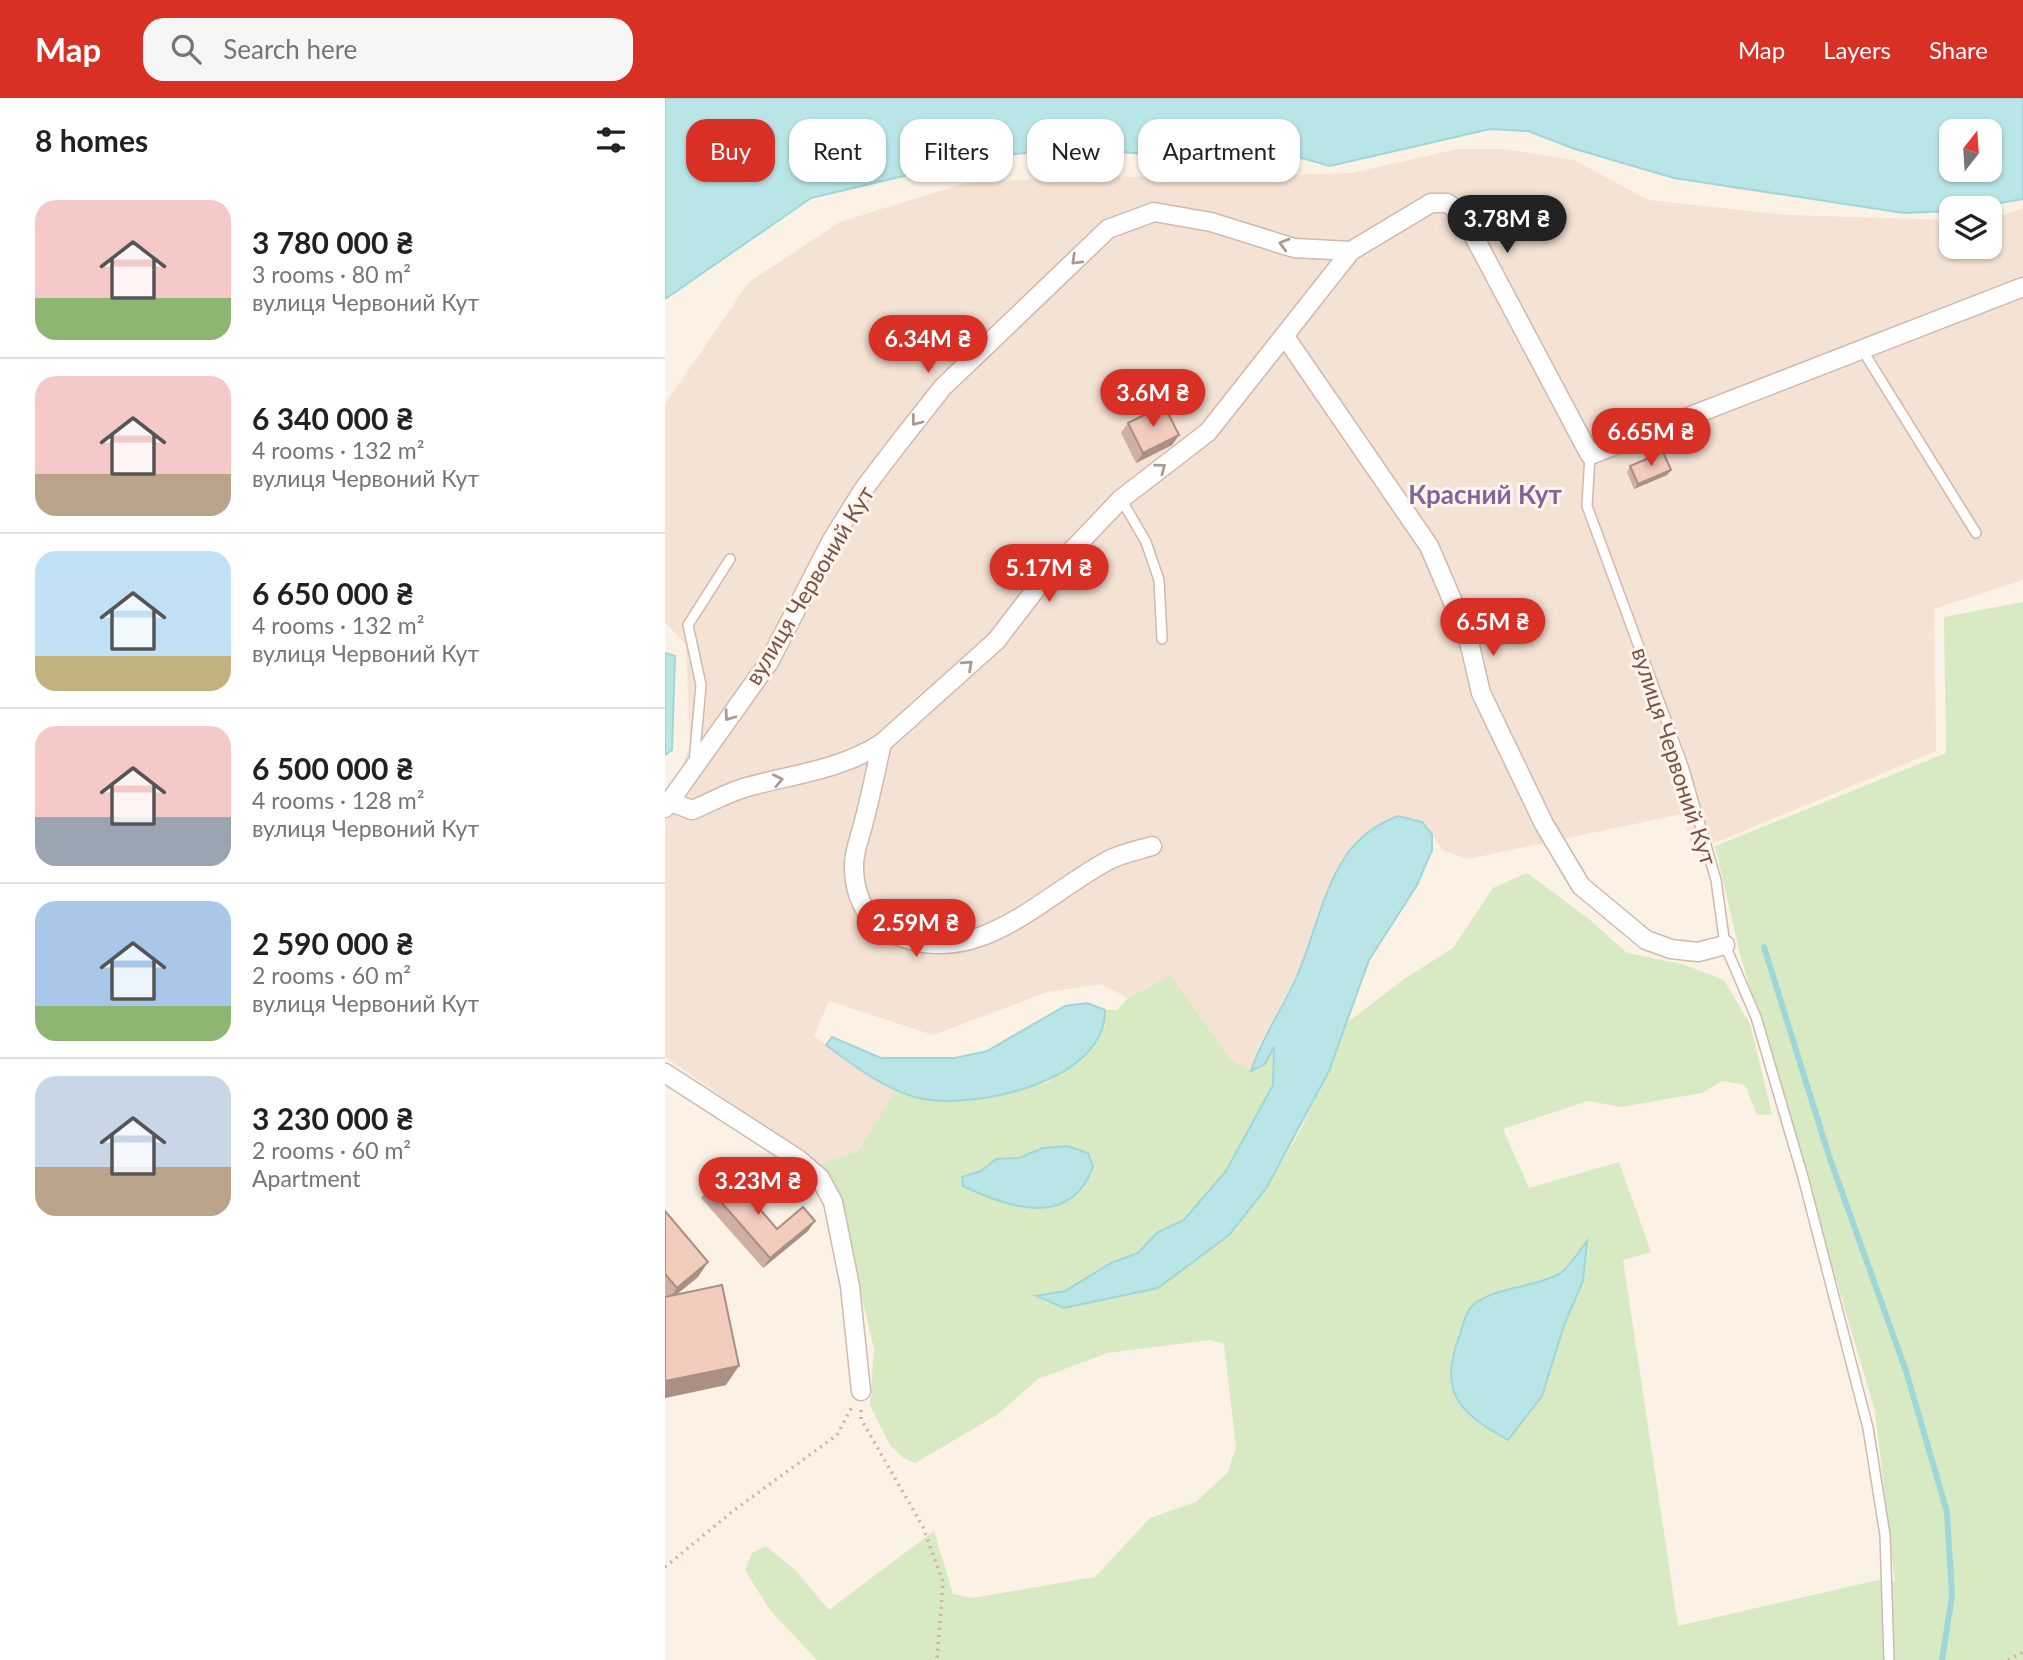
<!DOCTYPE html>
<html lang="en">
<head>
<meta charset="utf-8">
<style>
  body { margin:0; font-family:Lato,sans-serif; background:#f6f6f6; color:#202124; height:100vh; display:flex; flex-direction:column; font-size:26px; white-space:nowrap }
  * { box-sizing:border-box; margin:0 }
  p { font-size:23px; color:#757577 }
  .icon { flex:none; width:38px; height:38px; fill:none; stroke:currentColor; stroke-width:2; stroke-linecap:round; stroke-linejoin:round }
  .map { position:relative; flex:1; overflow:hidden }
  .drawer { display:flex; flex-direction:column; background:#fff; width:665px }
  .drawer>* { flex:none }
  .banner { position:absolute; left:21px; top:21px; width:665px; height:63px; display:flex; gap:14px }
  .needle { width:46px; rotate:17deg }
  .fabs { position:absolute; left:1274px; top:21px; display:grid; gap:14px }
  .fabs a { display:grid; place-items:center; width:63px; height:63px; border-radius:14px; background:#fff; box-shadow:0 2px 5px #0004; font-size:35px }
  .price { position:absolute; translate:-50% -60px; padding:0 16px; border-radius:24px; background:#d93025; color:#fff; font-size:23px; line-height:46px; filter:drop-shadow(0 2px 4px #0008) }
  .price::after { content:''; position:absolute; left:50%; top:42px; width:21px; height:16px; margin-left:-10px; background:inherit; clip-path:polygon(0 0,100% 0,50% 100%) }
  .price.current { background:#222; color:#fff }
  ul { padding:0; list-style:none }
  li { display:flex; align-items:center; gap:21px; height:175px; padding:0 35px }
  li+li { border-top:2px solid #e0e0e0 }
  li span { display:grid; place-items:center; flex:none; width:196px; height:140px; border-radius:21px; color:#555 }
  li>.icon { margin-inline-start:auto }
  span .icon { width:84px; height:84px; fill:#fffc; stroke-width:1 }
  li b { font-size:30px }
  h2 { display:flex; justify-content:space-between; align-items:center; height:84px; padding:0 35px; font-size:30px }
  .chip { padding:0 24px; border-radius:21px; background:#fff; box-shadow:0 2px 5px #0004; font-size:24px; line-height:63px }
  .chip.current { background:#d93025; color:#fff }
  header { display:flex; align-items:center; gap:42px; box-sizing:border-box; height:98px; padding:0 35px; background:#d93025; color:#fff }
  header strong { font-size:33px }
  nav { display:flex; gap:38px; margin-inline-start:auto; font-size:24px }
  .search { width:490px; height:63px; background:#f6f6f6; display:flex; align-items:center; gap:18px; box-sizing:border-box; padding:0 24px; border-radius:21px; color:#757577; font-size:26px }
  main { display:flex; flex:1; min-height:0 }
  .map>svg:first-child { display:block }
  .residential { fill:#f4e2d4 }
  .green { fill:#d8eac3; fill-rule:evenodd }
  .water { fill:#b9e5e6; stroke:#a0d6d8; stroke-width:2; fill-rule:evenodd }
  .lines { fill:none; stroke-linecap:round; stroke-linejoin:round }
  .stream { stroke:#a0d6d8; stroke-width:6 }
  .lane-casing { stroke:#d0b9ae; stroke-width:12 }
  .street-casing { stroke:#d0b9ae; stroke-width:21 }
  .path { stroke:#d7afa0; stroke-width:3.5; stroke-dasharray:2 5; stroke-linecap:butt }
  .lane { stroke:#fff; stroke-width:9 }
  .street { stroke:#fff; stroke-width:18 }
  .wall { fill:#d0afa3 }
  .shaded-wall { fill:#a98f84 }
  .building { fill:#f2ccbd; stroke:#a98f84; stroke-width:2 }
  .oneway { stroke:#ad9892 }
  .labels { text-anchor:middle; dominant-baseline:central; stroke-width:6; stroke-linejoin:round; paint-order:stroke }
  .street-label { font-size:23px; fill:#76544a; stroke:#fff5ec }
  .quarter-label { font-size:26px; font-weight:bold; fill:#826599; stroke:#fff5ec }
</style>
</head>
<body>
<header>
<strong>Map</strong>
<div class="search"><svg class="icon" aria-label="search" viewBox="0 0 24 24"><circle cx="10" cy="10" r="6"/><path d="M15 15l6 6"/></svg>Search here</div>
<nav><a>Map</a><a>Layers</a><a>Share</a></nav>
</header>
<main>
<section class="drawer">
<h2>8 homes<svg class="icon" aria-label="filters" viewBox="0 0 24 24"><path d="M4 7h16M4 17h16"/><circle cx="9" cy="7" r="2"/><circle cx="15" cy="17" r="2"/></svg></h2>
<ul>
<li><span style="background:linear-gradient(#f6c9c9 70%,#8fb573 0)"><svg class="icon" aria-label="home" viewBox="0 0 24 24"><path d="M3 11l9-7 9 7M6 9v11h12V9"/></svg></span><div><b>3 780 000 ₴</b><p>3 rooms · 80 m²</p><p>вулиця Червоний Кут</p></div></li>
<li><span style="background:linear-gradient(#f6c9c9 70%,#b9a48a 0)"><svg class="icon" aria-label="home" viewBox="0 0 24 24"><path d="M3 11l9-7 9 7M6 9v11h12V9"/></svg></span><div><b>6 340 000 ₴</b><p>4 rooms · 132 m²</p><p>вулиця Червоний Кут</p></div></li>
<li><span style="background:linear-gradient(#bfe0f5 75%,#c2b280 0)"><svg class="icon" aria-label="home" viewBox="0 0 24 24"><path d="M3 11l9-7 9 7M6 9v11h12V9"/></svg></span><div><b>6 650 000 ₴</b><p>4 rooms · 132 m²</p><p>вулиця Червоний Кут</p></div></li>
<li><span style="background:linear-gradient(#f6c9c9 65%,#9aa5b1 0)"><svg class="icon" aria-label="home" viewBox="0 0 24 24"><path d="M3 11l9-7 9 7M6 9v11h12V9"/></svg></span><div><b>6 500 000 ₴</b><p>4 rooms · 128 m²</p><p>вулиця Червоний Кут</p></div></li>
<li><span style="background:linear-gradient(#a9c7e8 75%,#8fb573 0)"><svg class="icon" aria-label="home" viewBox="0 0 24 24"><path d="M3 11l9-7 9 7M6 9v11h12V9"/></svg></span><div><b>2 590 000 ₴</b><p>2 rooms · 60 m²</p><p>вулиця Червоний Кут</p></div></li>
<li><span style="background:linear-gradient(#c9d6e8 65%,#b9a48a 0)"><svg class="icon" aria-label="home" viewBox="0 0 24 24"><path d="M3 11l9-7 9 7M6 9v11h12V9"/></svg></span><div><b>3 230 000 ₴</b><p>2 rooms · 60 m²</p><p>Apartment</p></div></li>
</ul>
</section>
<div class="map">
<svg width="1358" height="1562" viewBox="0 0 1358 1562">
  <rect width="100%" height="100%" fill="#fcf1e5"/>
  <!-- residential -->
  <path class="residential" d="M 792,51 L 838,51 L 909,62 L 983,102 L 1122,117 L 1286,122 L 1286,149 L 1325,149 L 1325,122 L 1358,110 L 1358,482 L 1269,511 L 1271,653 L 1028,754 L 1017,716 L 803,761 L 779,753 L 757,724 L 634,873 L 593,950 L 586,973 L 565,961 L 506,877 L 463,900 L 436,886 L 382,894 L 268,937 L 164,903 L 149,938 L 188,968 L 232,991 L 193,1053 L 155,1066 L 0,959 L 0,721 L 25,647 L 21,547 L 0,524 L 0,306 L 84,184 L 175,124 L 300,85 L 429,78 L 539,80 L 687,75 Z"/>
  <!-- green -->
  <path class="green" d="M 1358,504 L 1358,1562 L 152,1562 L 104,1511 L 80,1472 L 87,1455 L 101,1448 L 130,1472 L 164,1512 L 269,1433 L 288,1496 L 307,1500 L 430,1479 L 485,1420 L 531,1404 L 562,1375 L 571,1350 L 559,1246 L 545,1242 L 442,1255 L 373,1281 L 332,1317 L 250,1365 L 237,1359 L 225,1347 L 205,1307 L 209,1251 L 172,1091 L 155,1066 L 193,1053 L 231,992 L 219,975 L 258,962 L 290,960 L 322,953 L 337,997 L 383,984 L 424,953 L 440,928 L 440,912 L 452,912 L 463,900 L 506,877 L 565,961 L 587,973 L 609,947 L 608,987 L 561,1073 L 538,1103 L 519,1122 L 493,1134 L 473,1155 L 446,1165 L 400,1193 L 371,1198 L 383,1205 L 564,1137 L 602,1089 L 635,1033 L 664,973 L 683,924 L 739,881 L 788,850 L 828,790 L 862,775 L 925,822 L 962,855 L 1017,866 L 1059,882 L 1085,926 L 1107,1016 L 1092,1017 L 1080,987 L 1057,983 L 1037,995 L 956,1009 L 923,1003 L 838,1031 L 864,1090 L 954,1064 L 986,1154 L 958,1162 L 1013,1528 L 1213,1482 L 1230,1484 L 1210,1313 L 1075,856 L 1050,748 L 1281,655 L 1279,519 ZM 378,1050 L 298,1088 L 297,1079 L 316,1073 L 331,1061 L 354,1060 ZM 921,1145 L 918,1183 L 899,1227 L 877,1298 L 843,1342 L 835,1192 L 866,1186 L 896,1175 Z"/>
  <!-- water -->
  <g class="water">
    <path d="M 0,0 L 1358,0 L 1358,101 L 1306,110 L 1286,110 L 1286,113 L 1239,115 L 1009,80 L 910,51 L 863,33 L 825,31 L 665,68 L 612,53 L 520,59 L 406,50 L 315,60 L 146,100 L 0,201 ZM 1325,33 L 1325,72 L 1286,72 L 1286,33 Z"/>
    <path d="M 0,555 L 10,558 L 7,652 L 0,657 Z"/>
    <path d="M 733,718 L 757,724 L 767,736 L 767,752 L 752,787 L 704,862 L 664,973 L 602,1089 L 564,1137 L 493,1190 L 399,1210 L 371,1198 L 400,1193 L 446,1165 L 473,1155 L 493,1134 L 519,1122 L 561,1073 L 608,987 L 609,949 L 600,966 L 586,973 C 598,936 621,906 635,871 C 650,834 659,789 682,756 C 696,737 712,726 733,718 Z"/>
    <path d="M 422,905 L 440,912 C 441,983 313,1011 258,1001 C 223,994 189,968 161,947 L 167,939 L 216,960 L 290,960 L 322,953 L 400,908 Z"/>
    <path d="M 403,1048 L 423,1055 L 428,1069 C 405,1131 344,1110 298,1088 L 297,1079 L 316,1073 L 331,1061 L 354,1060 L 378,1050 Z"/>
    <path d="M 922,1143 L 918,1183 L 899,1227 L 877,1298 L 843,1342 C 793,1314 773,1295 795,1236 C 798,1228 801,1212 808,1207 C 834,1187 866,1191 894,1176 C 904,1170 914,1153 922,1143 Z"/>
  </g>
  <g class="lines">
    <!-- stream -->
    <path class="stream" d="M 1099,849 L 1164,1058 L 1241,1273 L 1282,1414 L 1287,1498 L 1277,1562"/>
    <defs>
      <g id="lane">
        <path d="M 1198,253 L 1311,435"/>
        <path d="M 925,357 L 922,408 L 1018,668 L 1051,782 L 1060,847 L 1091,919 L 1138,1079 L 1203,1330 L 1220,1437 L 1224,1562"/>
        <path d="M 456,401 L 481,444 L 494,482 L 497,541"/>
        <path d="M 29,665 L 36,587 L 23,527 L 65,461"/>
      </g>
      <g id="street">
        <path d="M 621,240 L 764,448 L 803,539 L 816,595 L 879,726 L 916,788 L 981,842 L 1006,851 L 1033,854 L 1060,847"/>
        <path d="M 217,645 C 211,671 206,697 199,723 C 196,737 188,755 189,769 C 189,794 199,820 221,832 C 309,879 376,797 446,761 C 459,755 474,752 487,748"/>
        <path d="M 3,703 L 27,712 C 45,705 63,694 82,689 C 129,676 175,672 217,645 L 331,543 L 374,487 L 456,401 L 543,334 L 686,153 L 766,105 L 782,105 L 796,114 L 925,357 L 1358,189"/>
        <path d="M 0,710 L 104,564 L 167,442 L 198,392 L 233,346 L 278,289 L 443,131 L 489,114 L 546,124 L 629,150 L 686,153"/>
        <path d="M 0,975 L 133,1061 L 155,1080 L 168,1104 L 185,1188 L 196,1293"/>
      </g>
    </defs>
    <!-- lane casing -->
    <use href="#lane" class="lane-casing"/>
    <!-- street casing -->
    <use href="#street" class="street-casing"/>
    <!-- path -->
    <g class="path">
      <path d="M 196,1312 L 196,1321 L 258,1429 L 278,1484 L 272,1562"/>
      <path d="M 0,1469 L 68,1413 L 172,1337 L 188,1307"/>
      <path d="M 1343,1562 L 1358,1554"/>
    </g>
    <!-- lane -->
    <use href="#lane" class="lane"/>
    <!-- street -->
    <use href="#street" class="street"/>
  </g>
  <!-- wall -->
  <g class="wall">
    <path d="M 463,325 L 514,337 L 507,347 L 471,365 L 456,335 Z"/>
    <path d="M 965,368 L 1006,372 L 1002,377 L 969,391 L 962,374 Z"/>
    <path d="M 43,1089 L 112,1131 L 150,1123 L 143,1133 L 98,1170 L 36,1100 Z"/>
    <path d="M 0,1113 L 33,1179 L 12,1196 L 61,1287 L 0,1300 Z"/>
  </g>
  <!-- shaded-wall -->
  <g class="shaded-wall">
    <path d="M 514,337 L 507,347 L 471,365 L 478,355 Z"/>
    <path d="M 1006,372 L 1002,377 L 969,391 L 973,386 Z"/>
    <path d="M 150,1123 L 143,1133 L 98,1170 L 105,1160 Z"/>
    <path d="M 43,1164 L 33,1179 L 1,1205 L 12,1190 Z"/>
    <path d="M 74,1268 L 61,1287 L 0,1300 L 0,1283 Z"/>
  </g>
  <!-- building -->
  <g class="building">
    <path d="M 499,307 L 514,337 L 478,355 L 463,325 Z"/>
    <path d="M 998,354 L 1006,372 L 973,386 L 965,368 Z"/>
    <path d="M 62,1073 L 112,1131 L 138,1109 L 150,1123 L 105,1160 L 43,1089 Z"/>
    <path d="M 0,1113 L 43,1164 L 12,1190 L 0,1176 Z"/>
    <path d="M 57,1187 L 74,1268 L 0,1283 L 0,1199 Z"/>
  </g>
  <!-- one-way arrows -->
  <defs><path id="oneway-chevron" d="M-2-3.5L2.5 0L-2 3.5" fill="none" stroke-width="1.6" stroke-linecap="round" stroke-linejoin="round" transform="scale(1.75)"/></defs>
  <g class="oneway">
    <use href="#oneway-chevron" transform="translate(619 146) rotate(-164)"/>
    <use href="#oneway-chevron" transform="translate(411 162) rotate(136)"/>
    <use href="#oneway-chevron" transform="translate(251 323) rotate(128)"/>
    <use href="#oneway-chevron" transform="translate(496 370) rotate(-37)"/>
    <use href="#oneway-chevron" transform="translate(303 567) rotate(-42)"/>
    <use href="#oneway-chevron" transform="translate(64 618) rotate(126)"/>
    <use href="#oneway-chevron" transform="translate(113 682) rotate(-12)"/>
  </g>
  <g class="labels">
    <!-- street labels -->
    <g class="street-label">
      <text transform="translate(144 487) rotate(-59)">вулиця Червоний Кут</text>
      <text transform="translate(1010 658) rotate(72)">вулиця Червоний Кут</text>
    </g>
    <!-- quarter labels -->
    <g class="quarter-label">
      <text x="820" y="396">Красний Кут</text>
    </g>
  </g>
</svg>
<div class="fabs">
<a><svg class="needle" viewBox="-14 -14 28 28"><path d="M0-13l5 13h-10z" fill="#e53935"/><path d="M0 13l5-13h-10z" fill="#757577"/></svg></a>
<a><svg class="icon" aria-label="layers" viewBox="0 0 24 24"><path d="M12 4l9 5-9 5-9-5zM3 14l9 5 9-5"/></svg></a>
</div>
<b class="price current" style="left:842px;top:157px">3.78M ₴</b>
<b class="price" style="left:263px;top:277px">6.34M ₴</b>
<b class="price" style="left:488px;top:331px">3.6M ₴</b>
<b class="price" style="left:986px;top:370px">6.65M ₴</b>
<b class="price" style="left:384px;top:506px">5.17M ₴</b>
<b class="price" style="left:828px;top:560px">6.5M ₴</b>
<b class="price" style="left:251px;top:861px">2.59M ₴</b>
<b class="price" style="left:93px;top:1119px">3.23M ₴</b>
<div class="banner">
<a class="chip current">Buy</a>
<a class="chip">Rent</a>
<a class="chip">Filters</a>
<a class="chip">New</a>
<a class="chip">Apartment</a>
</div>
</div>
</main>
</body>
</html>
